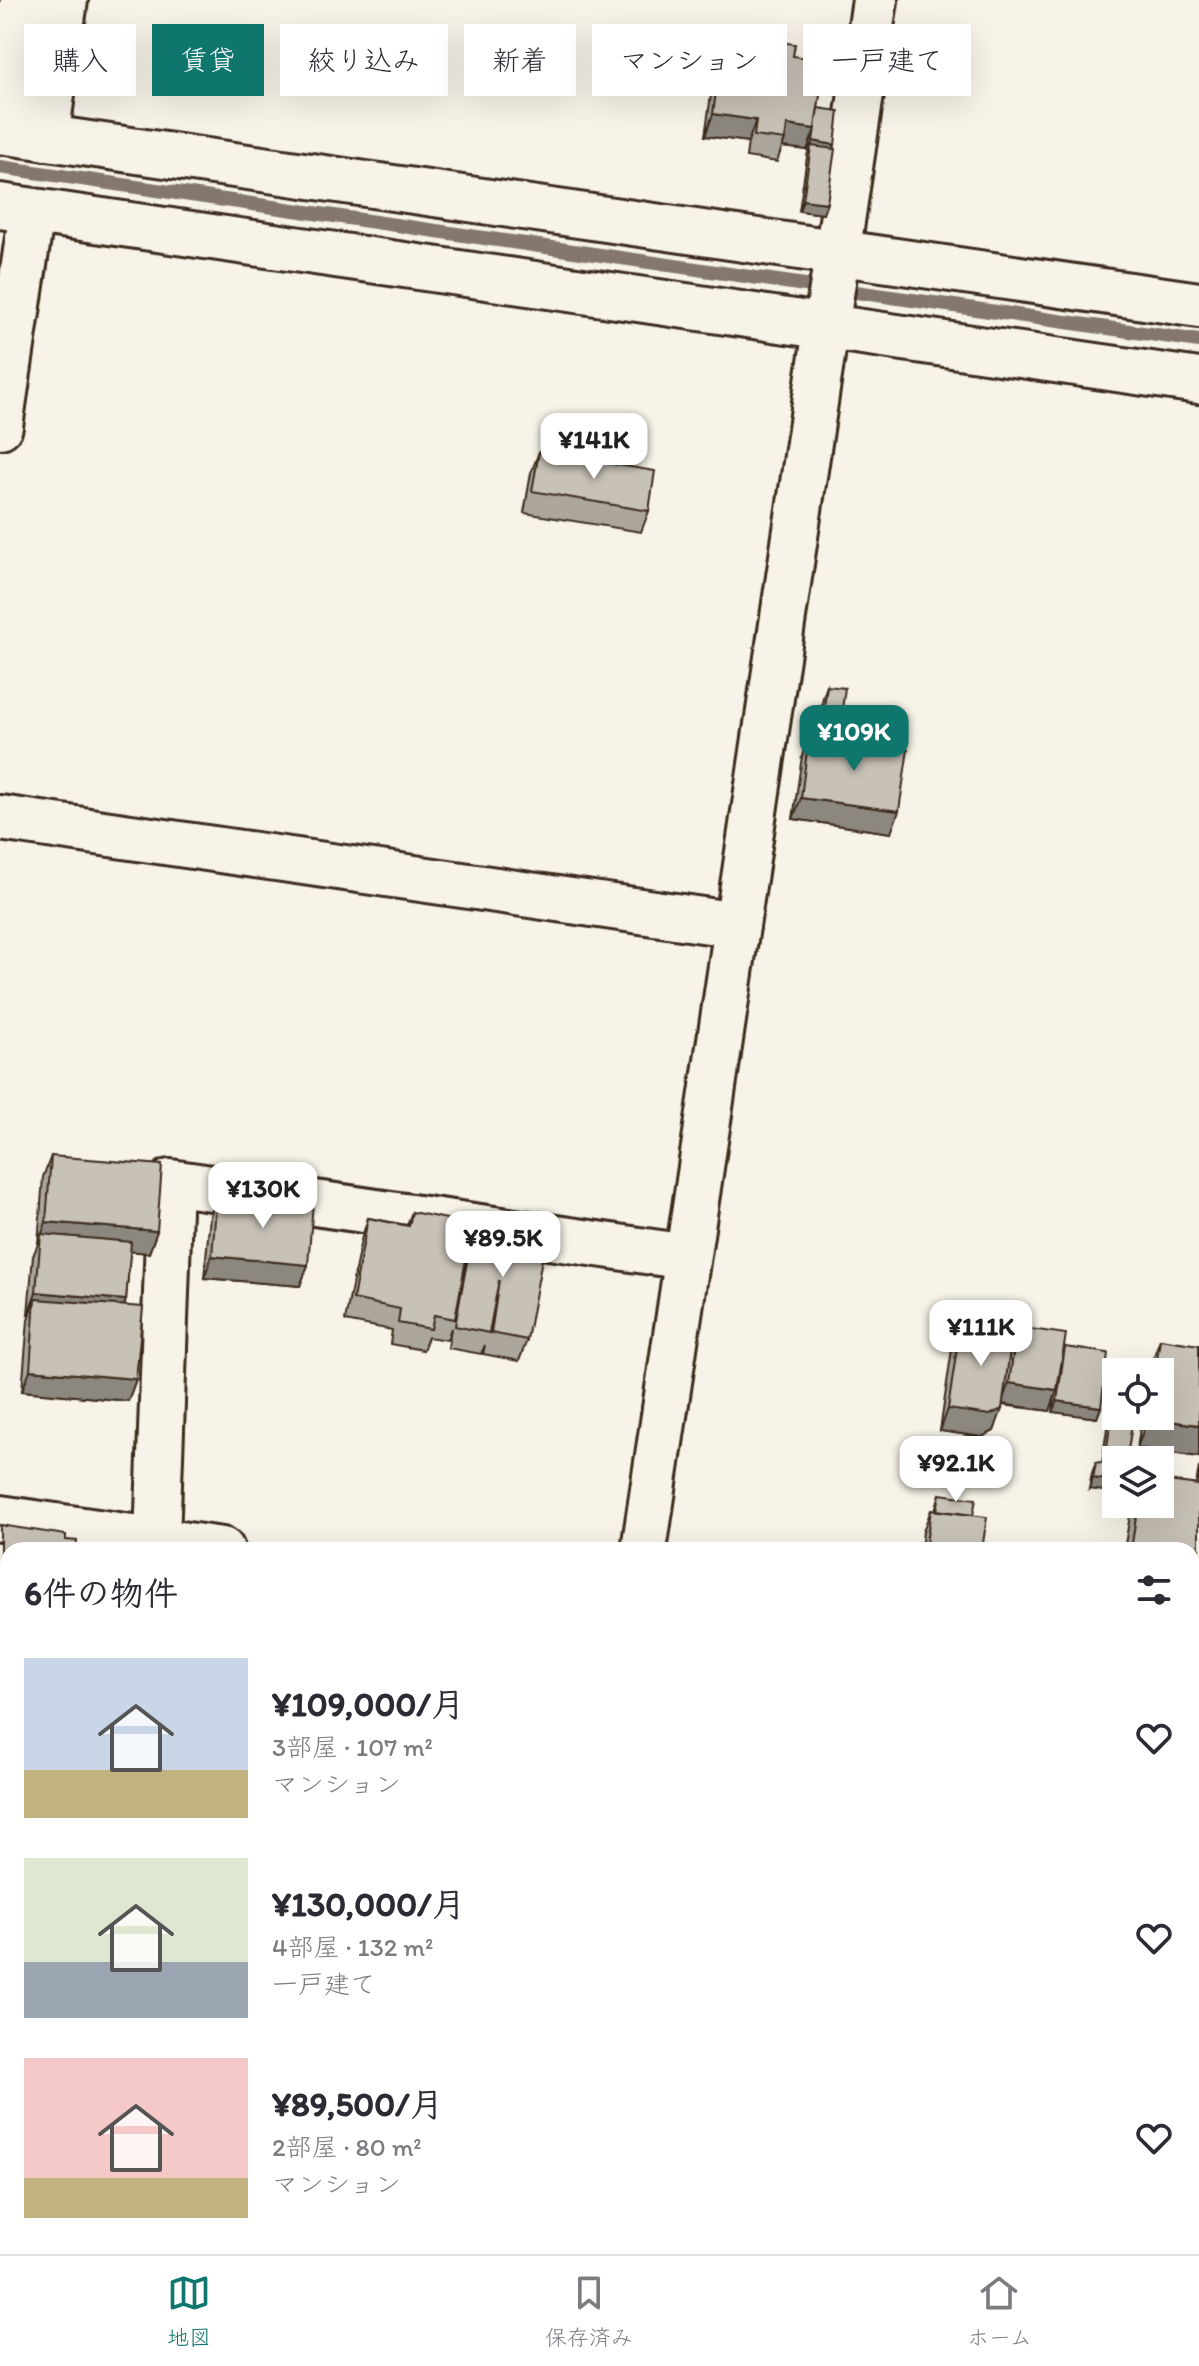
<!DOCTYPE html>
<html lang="ja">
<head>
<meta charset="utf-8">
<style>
  body { margin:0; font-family:Itim,"Klee One",sans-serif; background:#f7f7f7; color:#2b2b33; height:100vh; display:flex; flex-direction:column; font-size:30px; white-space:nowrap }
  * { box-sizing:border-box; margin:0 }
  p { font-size:26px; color:#7c7c81 }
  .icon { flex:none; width:44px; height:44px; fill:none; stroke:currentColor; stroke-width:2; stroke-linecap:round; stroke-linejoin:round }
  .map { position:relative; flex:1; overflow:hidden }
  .side { position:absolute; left:0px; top:1542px; width:1200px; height:712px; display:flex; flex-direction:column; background:#fff; border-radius:24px 24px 0 0; box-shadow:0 8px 32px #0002 }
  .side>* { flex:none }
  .guide { position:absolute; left:24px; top:24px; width:1152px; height:72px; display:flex; gap:16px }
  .buttons { position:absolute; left:1102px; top:1358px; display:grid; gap:16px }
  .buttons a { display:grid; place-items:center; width:72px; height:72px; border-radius:0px; background:#fff; box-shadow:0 8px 32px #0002; font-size:40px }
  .price { position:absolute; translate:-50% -68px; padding:0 18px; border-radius:16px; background:#fff; color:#222; font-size:26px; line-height:52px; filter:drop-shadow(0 2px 4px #0008) }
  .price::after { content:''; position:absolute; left:50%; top:48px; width:24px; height:18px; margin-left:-12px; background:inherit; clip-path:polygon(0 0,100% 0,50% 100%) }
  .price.current { background:#0f766e; color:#fff }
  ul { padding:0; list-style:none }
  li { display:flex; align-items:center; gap:24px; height:200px; padding:0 24px }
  li span { display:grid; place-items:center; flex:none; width:224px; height:160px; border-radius:0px; color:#555 }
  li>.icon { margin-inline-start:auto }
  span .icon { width:96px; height:96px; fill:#fffc; stroke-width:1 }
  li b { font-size:34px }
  h2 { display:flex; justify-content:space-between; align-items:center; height:96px; padding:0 24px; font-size:34px }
  .pill { padding:0 28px; border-radius:0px; background:#fff; box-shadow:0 8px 32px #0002; font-size:28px; line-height:72px }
  .pill.current { background:#0f766e; color:#fff }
  .tab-bar { display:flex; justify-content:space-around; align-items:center; height:112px; border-top:2px solid #e1e1e2; background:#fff; font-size:22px; color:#7c7c81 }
  .tab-bar a { display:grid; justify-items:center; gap:4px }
  .tab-bar .current { color:#0f766e }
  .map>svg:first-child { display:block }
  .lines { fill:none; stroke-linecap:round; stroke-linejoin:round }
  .stream { stroke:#84786c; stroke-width:14 }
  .minor-casing { stroke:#3b2a1e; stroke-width:50 }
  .minor { stroke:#f7f3e8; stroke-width:44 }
  .wall { fill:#aca69d; stroke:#3b2a1e; stroke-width:2 }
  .shaded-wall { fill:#8c877f; stroke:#3b2a1e; stroke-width:2 }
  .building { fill:#c8c1b6; stroke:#3b2a1e; stroke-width:2 }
</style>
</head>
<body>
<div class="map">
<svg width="1199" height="2254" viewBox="0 0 1199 2254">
  <rect width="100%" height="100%" fill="#f7f3e8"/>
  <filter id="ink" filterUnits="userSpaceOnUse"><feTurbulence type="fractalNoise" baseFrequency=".0125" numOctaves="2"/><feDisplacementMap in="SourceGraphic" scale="16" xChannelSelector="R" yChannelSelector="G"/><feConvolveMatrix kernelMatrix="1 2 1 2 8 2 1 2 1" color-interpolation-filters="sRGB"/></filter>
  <g filter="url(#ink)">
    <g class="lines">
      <!-- stream -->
      <g class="stream">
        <path d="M 0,167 L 812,286"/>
        <path d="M 856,292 L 1199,341"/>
        <path d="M 1192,1719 L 1199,1720"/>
      </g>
      <defs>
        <g id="minor">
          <path d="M 0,131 L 1199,305"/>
          <path d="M 3,132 L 23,0"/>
          <path d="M 46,138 L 65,0"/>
          <path d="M 0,206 L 1199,381"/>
          <path d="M 0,426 L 32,211"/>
          <path d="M 0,818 L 737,925"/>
          <path d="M 0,1518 L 222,1550"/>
          <path d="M 157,1540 L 170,1182 L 687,1257"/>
          <path d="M 644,1550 L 875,0"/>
          <path d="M 1192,1683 L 1199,1684"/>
          <path d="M 1155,2246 L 1156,2254"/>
          <path d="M 375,2254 L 376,2246"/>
        </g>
      </defs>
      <!-- minor casing -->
      <use href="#minor" class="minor-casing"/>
      <!-- minor -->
      <use href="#minor" class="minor"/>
    </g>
    <!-- wall -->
    <g class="wall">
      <path d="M 750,38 L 793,56 L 835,145 L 823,214 L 799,211 L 807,157 L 810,143 L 807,150 L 782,147 L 777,162 L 746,157 L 748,142 L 705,136 L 715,68 L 722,46 L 746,49 Z"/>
      <path d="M 539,452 L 649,511 L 641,532 L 524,513 L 531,473 Z"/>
      <path d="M 827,686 L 836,739 L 864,743 L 868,728 L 891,833 L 793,819 L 802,756 L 809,735 L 817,736 L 823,697 Z"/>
      <path d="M 51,1156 L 157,1231 L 149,1253 L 130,1251 L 126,1300 L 124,1306 L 136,1379 L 128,1401 L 22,1391 L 28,1320 L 30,1314 L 28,1314 L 33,1256 L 38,1244 L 43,1177 Z"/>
      <path d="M 217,1195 L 308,1265 L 300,1286 L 204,1278 L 210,1216 Z"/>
      <path d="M 412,1212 L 449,1234 L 467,1253 L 471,1241 L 482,1243 L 491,1217 L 527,1340 L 519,1361 L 483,1354 L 485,1345 L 481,1354 L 448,1348 L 451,1328 L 447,1340 L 428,1337 L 423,1350 L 390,1344 L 392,1330 L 345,1321 L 361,1240 L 368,1218 L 407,1225 Z"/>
      <path d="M 961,1320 L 1011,1344 L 1017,1327 L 1063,1353 L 1065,1347 L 1101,1407 L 1097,1418 L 1053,1412 L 1055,1396 L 1050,1411 L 1002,1405 L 994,1431 L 982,1437 L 940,1431 L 953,1342 Z"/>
      <path d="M 1160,1339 L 1199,1345 L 1199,1457 L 1137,1448 L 1142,1416 L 1160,1416 L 1160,1372 L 1148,1372 Z"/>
      <path d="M 1112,1410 L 1116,1460 L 1089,1489 L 1092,1473 L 1096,1462 L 1102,1463 L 1108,1421 Z"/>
      <path d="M 1199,1467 L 1199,1594 L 1192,1550 L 1124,1550 L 1132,1504 L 1160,1504 L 1196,1485 Z"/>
      <path d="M 940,1494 L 973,1515 L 982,1550 L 921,1550 L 923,1531 L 931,1510 L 935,1510 Z"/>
      <path d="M 0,1525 L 66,1540 L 8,1550 L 8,1609 L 0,1608 Z"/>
      <path d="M 0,1660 L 8,1661 L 8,1735 L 0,1734 Z"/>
      <path d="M 0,2048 L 8,2049 L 8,2181 L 0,2180 Z"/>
      <path d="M 1199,2115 L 1199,2148 L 1195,2147 Z"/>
      <path d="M 1,2183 L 8,2246 L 80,2246 L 79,2254 L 0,2254 L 0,2186 Z"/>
      <path d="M 162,2246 L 254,2246 L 254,2254 L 161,2254 Z"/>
      <path d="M 309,2246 L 367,2246 L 366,2254 L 308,2254 Z"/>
      <path d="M 389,2246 L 492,2246 L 491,2254 L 387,2254 Z"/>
      <path d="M 501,2246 L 553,2246 L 552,2254 L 499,2254 Z"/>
    </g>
    <!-- shaded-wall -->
    <g class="shaded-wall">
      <path d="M 713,114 L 756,120 L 748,142 L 705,136 Z"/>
      <path d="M 787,125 L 815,129 L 807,150 L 782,147 L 785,140 Z"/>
      <path d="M 813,141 L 835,145 L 831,156 L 811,147 Z"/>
      <path d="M 803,200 L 827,203 L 823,214 L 799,211 Z"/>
      <path d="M 821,728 L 839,731 L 835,742 L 817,739 Z"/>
      <path d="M 801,798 L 899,811 L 891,833 L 793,819 Z"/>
      <path d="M 46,1222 L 157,1231 L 149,1253 L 40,1244 L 41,1234 L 38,1244 Z"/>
      <path d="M 212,1256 L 308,1265 L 300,1286 L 204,1278 Z"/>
      <path d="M 36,1292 L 126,1300 L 118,1322 L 35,1299 L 30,1314 L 28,1314 Z"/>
      <path d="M 30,1370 L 136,1379 L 128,1401 L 22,1391 Z"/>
      <path d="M 1009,1383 L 1057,1390 L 1050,1411 L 1001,1404 Z"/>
      <path d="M 1057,1401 L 1101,1407 L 1097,1418 L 1053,1412 Z"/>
      <path d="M 948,1409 L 1002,1409 L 994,1431 L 982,1437 L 940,1431 Z"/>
      <path d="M 1148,1418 L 1199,1425 L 1199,1457 L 1137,1448 Z"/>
      <path d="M 1106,1455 L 1127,1458 L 1127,1460 L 1116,1460 L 1116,1468 L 1102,1466 Z"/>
      <path d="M 1093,1478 L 1116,1481 L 1116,1493 L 1089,1489 Z"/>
      <path d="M 1192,1561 L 1199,1562 L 1199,1594 L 1192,1593 Z"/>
      <path d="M 0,1803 L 8,1804 L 8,1816 L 0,1815 Z"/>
      <path d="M 1192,2044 L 1199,2045 L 1199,2056 L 1192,2055 Z"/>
      <path d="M 0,2121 L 4,2122 L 0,2134 Z"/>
      <path d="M 1199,2136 L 1199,2148 L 1195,2147 Z"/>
      <path d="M 313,2246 L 327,2246 L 325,2254 L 310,2254 Z"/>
      <path d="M 393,2247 L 443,2254 L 391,2254 Z"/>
      <path d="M 330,2249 L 367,2250 L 366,2254 L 328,2254 Z"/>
    </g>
    <!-- building -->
    <g class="building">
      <path d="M 750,38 L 795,44 L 793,56 L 825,61 L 815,129 L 787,125 L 785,140 L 754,136 L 756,120 L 713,114 L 722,46 L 749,50 Z"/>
      <path d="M 818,108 L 839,111 L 835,145 L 813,141 Z"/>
      <path d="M 811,146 L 835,149 L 827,203 L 803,200 Z"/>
      <path d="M 539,452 L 655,471 L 649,511 L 532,491 Z"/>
      <path d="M 827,686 L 845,688 L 839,731 L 821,728 Z"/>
      <path d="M 868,728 L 905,733 L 903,748 L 867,742 Z"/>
      <path d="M 809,735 L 908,749 L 899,811 L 801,798 Z"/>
      <path d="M 51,1156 L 162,1165 L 157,1231 L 46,1222 Z"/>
      <path d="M 217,1195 L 313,1203 L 308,1265 L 212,1256 Z"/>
      <path d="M 412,1212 L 452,1220 L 449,1234 L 470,1238 L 455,1319 L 434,1315 L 431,1329 L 398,1323 L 400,1309 L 353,1299 L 368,1218 L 409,1226 Z"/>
      <path d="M 491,1217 L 548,1227 L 527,1340 L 491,1333 L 499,1280 L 489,1333 L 455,1326 L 471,1241 L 486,1244 Z"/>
      <path d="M 41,1234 L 131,1242 L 126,1300 L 36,1292 Z"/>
      <path d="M 35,1299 L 143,1307 L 136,1379 L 30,1370 Z"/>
      <path d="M 961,1320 L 1013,1328 L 1002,1409 L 990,1415 L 948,1409 Z"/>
      <path d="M 1017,1327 L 1066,1334 L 1057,1390 L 1009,1383 Z"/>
      <path d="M 1160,1339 L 1199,1345 L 1199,1425 L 1148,1418 L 1149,1416 L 1160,1416 L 1160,1372 L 1155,1372 Z"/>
      <path d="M 1065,1347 L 1108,1353 L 1101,1407 L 1057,1401 Z"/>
      <path d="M 1112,1410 L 1116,1410 L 1116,1416 L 1133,1416 L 1127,1458 L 1106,1455 Z"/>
      <path d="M 1096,1462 L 1116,1465 L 1116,1481 L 1093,1478 Z"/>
      <path d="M 1160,1480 L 1199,1485 L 1199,1562 L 1192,1561 L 1192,1550 L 1131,1550 L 1138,1504 L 1160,1504 Z"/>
      <path d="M 940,1494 L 976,1499 L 973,1515 L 937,1510 Z"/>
      <path d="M 931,1510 L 987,1517 L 982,1550 L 925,1550 Z"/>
      <path d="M 0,1525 L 66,1535 L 66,1540 L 77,1541 L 76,1550 L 8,1550 L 8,1586 L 0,1585 Z"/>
      <path d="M 0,1660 L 8,1661 L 8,1712 L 0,1711 Z"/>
      <path d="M 0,1786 L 8,1787 L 8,1804 L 0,1803 Z"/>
      <path d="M 1192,2000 L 1199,2001 L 1199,2045 L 1192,2044 Z"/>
      <path d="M 0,2048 L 8,2049 L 8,2158 L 0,2157 L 4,2122 L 0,2121 Z"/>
      <path d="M 1,2183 L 8,2183 L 8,2200 L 4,2199 L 1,2208 Z"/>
      <path d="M 4,2199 L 8,2200 L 8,2246 L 37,2246 L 36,2254 L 0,2254 Z"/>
      <path d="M 41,2246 L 80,2246 L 79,2254 L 40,2254 Z"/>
      <rect x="128" y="2246" width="32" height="8"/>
      <rect x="168" y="2246" width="86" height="8"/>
      <path d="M 330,2246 L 367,2246 L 367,2250 L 330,2249 Z"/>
      <path d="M 393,2246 L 492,2246 L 491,2254 L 443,2254 L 393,2247 Z"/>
      <path d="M 505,2246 L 553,2246 L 552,2254 L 504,2254 Z"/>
    </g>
  </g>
</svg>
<div class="buttons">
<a><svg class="icon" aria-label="locate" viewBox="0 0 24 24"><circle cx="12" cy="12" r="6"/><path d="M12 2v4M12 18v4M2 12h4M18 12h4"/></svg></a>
<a><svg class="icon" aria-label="layers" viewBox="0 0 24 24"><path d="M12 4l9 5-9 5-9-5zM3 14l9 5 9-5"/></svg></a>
</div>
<b class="price" style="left:594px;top:481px">¥141K</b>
<b class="price current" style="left:854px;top:773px">¥109K</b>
<b class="price" style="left:263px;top:1230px">¥130K</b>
<b class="price" style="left:503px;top:1279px">¥89.5K</b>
<b class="price" style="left:981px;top:1368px">¥111K</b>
<b class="price" style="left:956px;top:1504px">¥92.1K</b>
<div class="guide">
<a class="pill">購入</a>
<a class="pill current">賃貸</a>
<a class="pill">絞り込み</a>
<a class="pill">新着</a>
<a class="pill">マンション</a>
<a class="pill">一戸建て</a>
</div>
<section class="side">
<h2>6件の物件<svg class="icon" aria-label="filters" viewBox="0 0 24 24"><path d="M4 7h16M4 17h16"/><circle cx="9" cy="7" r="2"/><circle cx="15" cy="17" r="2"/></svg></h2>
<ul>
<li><span style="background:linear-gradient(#c9d6e8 70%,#c2b280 0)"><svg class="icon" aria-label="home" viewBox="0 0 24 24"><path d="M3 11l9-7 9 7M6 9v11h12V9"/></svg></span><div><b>¥109,000/月</b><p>3部屋 · 107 m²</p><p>マンション</p></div><svg class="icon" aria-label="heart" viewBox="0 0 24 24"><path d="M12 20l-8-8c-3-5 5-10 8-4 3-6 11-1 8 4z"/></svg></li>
<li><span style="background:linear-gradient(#dfe7d0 65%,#9aa5b1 0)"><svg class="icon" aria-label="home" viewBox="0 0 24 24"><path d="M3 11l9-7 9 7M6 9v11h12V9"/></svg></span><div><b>¥130,000/月</b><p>4部屋 · 132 m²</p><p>一戸建て</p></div><svg class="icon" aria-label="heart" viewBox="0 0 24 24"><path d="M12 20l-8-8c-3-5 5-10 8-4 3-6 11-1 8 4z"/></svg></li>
<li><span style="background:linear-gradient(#f6c9c9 75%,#c2b280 0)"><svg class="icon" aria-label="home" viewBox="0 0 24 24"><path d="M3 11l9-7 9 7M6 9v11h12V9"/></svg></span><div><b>¥89,500/月</b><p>2部屋 · 80 m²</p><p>マンション</p></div><svg class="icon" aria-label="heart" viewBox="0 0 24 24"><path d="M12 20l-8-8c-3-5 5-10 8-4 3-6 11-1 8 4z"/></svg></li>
</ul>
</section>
</div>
<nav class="tab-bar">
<a class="current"><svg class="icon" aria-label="map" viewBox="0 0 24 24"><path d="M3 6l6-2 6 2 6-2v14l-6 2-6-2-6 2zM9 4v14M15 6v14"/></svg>地図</a>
<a><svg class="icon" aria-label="saved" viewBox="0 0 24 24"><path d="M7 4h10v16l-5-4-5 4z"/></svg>保存済み</a>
<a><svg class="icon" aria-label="home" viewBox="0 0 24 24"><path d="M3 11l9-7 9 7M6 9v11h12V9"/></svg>ホーム</a>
</nav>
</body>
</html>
